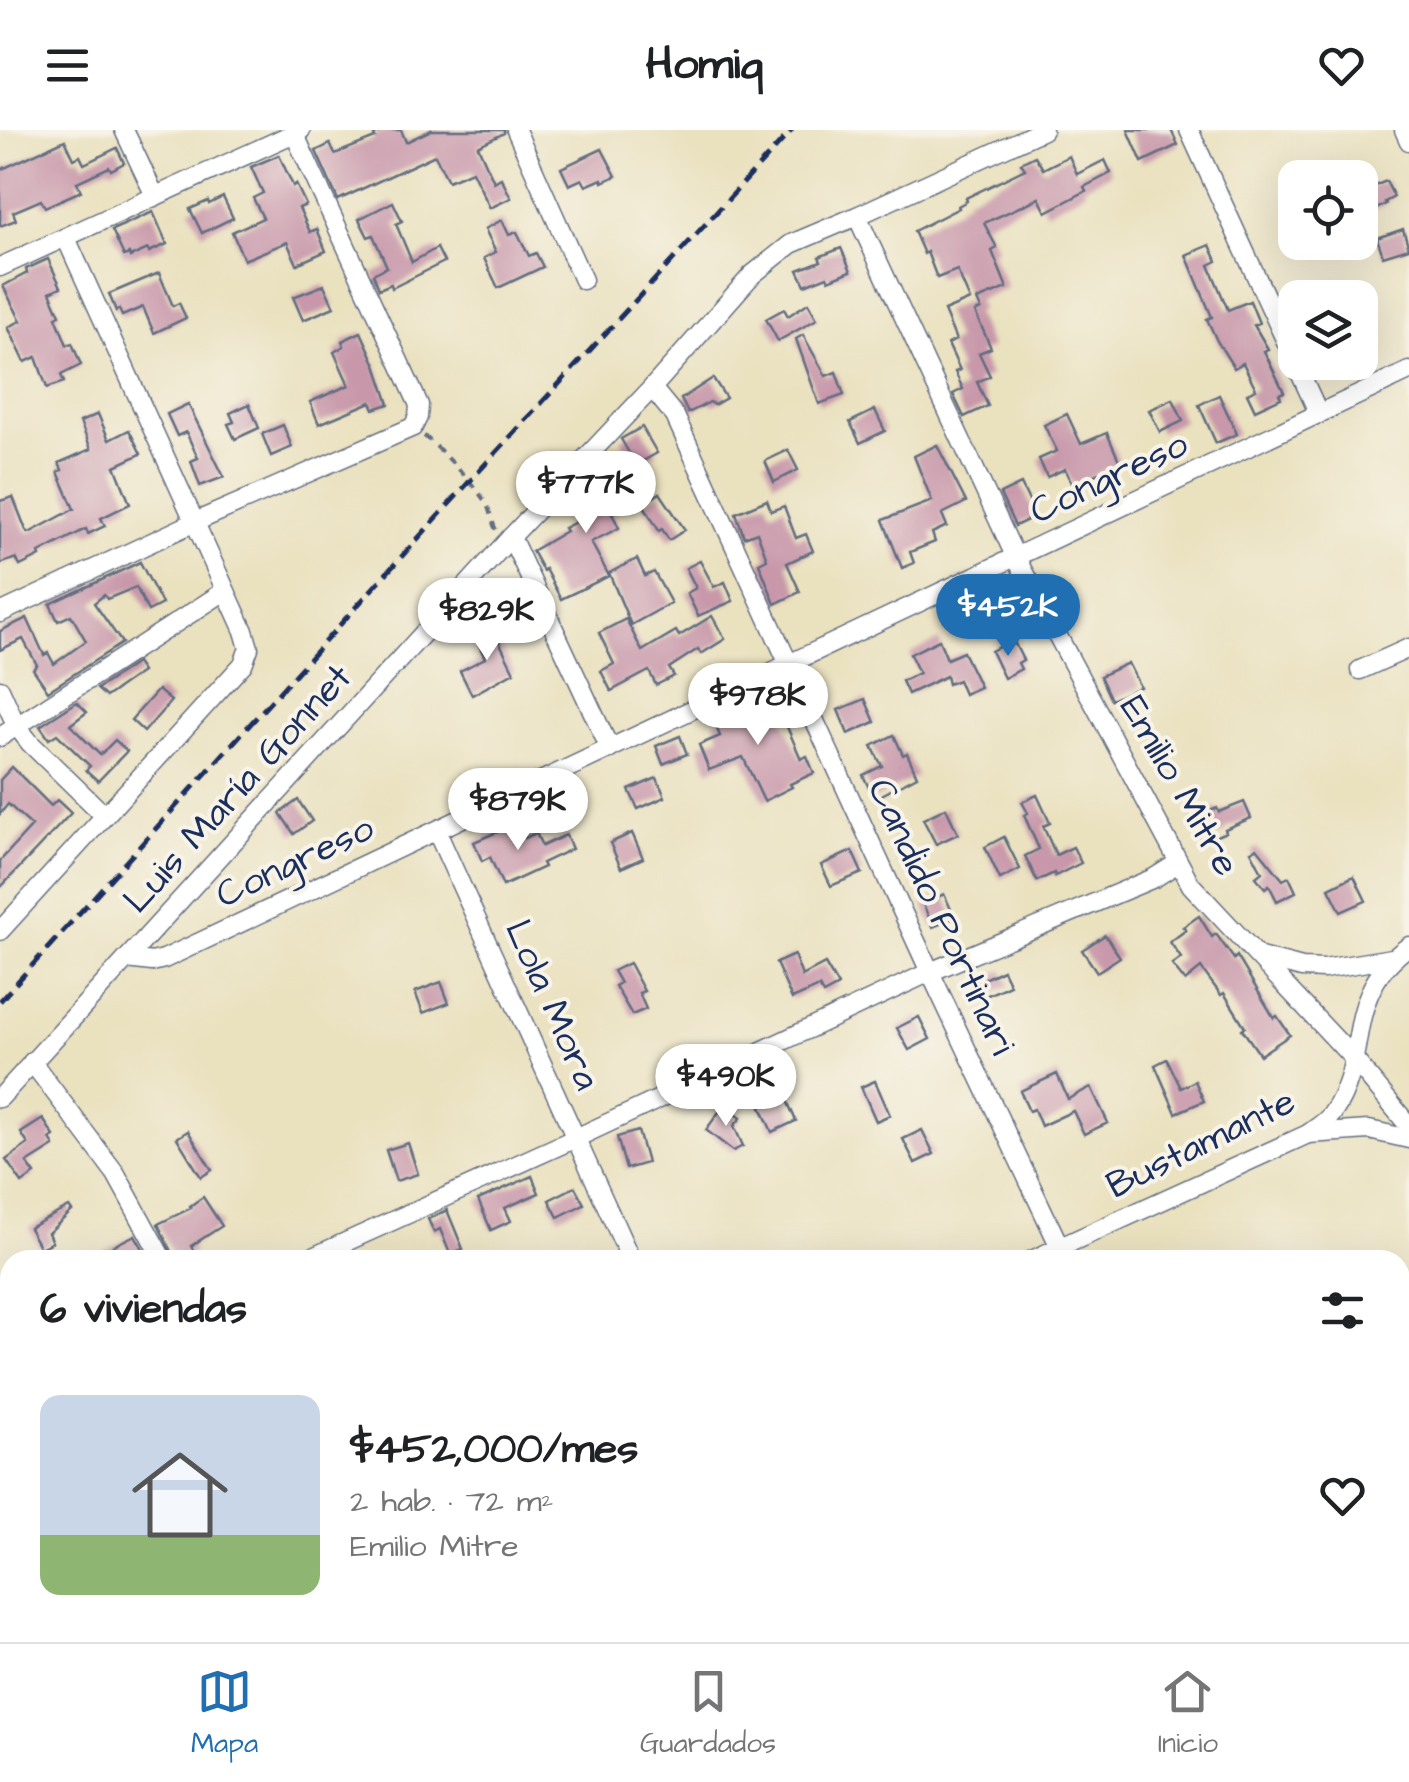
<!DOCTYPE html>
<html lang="es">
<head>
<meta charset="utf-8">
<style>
  body { margin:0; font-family:"Architects Daughter",sans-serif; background:#f2f2f2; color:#202124; height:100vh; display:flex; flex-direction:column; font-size:38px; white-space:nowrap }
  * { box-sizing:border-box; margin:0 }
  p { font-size:32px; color:#757577 }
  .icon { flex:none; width:55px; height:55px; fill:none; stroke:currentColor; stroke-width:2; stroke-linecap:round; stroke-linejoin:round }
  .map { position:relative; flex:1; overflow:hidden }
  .panel { position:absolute; left:0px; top:1120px; width:1410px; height:392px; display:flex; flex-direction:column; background:#fff; border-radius:30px 30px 0 0; box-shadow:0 10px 40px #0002 }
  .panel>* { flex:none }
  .fabs { position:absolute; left:1278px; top:30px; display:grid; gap:20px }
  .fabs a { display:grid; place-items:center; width:100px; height:100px; border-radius:20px; background:#fff; box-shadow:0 10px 40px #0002; font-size:50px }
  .price { position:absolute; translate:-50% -85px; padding:0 22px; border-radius:35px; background:#fff; color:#222; font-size:32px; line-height:65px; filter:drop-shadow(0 2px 5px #0008) }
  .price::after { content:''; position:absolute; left:50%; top:60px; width:30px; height:22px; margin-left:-15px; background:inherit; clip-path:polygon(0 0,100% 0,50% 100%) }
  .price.on { background:#1f6fb2; color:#fff }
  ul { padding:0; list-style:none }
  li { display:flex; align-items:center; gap:30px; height:250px; padding:0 40px }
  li+li { border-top:2px solid #e0e0e0 }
  li span { display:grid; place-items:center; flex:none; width:280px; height:200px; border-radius:20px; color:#555 }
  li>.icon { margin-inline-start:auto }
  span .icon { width:120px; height:120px; fill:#fffc; stroke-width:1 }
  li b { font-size:42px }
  h2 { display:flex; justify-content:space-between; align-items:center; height:120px; padding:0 40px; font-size:42px }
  header { display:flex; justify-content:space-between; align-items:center; height:130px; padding:0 40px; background:#fff; font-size:45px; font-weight:700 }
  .tab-bar { display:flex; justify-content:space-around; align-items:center; height:140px; border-top:2px solid #e0e0e0; background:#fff; font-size:28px; color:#757577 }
  .tab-bar a { display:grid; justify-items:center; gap:5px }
  .tab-bar .on { color:#1f6fb2 }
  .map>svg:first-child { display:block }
  .building { fill:#c898aa }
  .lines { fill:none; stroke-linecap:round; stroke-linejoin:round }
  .minor-casing { stroke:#636d80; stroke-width:21 }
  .path { stroke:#636d80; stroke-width:4; stroke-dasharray:8 8; stroke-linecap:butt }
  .minor { stroke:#fff; stroke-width:18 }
  .rail { stroke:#1b2f5e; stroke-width:5; stroke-dasharray:15 8; stroke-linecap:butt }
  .labels { text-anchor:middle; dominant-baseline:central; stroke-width:8; stroke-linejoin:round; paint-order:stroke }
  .street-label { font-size:38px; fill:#1b2f5e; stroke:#f7f3e8 }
</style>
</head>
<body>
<header><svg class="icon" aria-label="menu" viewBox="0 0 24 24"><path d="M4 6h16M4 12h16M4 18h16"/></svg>Homiq<svg class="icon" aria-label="heart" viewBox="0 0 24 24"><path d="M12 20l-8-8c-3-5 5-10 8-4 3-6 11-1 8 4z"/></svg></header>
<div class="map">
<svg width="1409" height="1512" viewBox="0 0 1409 1512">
  <rect width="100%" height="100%" fill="#f7f3e8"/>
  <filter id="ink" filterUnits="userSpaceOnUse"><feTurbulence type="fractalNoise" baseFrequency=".01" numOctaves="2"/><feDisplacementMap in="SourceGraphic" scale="20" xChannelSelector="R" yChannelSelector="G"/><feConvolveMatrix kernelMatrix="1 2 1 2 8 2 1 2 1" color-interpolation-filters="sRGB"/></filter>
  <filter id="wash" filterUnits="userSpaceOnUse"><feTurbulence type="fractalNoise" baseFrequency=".0048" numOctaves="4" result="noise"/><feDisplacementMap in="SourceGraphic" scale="40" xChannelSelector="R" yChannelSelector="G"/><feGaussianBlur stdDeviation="2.25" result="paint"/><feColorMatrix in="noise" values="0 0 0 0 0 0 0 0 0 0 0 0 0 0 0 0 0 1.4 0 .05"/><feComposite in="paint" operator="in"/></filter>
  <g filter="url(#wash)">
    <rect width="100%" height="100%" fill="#eae1bf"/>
    <g id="blocks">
      <!-- building -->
      <g class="building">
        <path d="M 386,0 L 401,0 L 406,12 L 431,0 L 504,0 L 504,3 L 478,16 L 494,52 L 501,48 L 511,68 L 490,78 L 472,41 L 448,51 L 435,25 L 338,70 L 316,21 L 330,14 L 335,24 L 375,8 L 374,5 Z"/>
        <path d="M 1128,0 L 1171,0 L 1178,15 L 1142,32 Z"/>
        <path d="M 65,10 L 74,29 L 80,26 L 84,34 L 117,18 L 124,33 L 111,40 L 109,37 L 77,52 L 81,61 L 45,77 L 41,70 L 13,82 L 16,90 L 0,96 L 0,40 Z"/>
        <path d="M 602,19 L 616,46 L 603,52 L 602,49 L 586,56 L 582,49 L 569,55 L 561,38 Z"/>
        <path d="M 279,25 L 293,56 L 296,54 L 306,75 L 299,78 L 310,102 L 317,99 L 326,121 L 297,134 L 287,112 L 244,130 L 232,102 L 263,88 L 253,68 L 263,63 L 251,37 Z"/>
        <path d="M 1035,26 L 1043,39 L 1069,26 L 1077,44 L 1105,30 L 1111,43 L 1084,57 L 1086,61 L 1046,82 L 1039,68 L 984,93 L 997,118 L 992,121 L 1007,158 L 977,170 L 981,179 L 975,182 L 991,218 L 979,223 L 990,246 L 977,252 L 988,276 L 964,287 L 953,264 L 963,259 L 955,242 L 960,240 L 948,214 L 956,210 L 944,181 L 970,170 L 957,140 L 937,148 L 927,122 L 924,124 L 914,101 L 959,78 L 958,76 L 967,71 L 966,68 L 1025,39 L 1021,33 Z"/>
        <path d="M 1386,51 L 1394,67 L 1385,72 L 1386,74 L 1372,81 L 1363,61 Z"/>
        <path d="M 223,67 L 233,88 L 202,103 L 190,79 L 208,71 L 209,74 Z"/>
        <path d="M 393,72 L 402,91 L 396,94 L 412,132 L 437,118 L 444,132 L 392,158 L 391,154 L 379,159 L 373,144 L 387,137 L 373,105 L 368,107 L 359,89 Z"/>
        <path d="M 153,82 L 167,114 L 149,122 L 148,119 L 130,127 L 129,124 L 124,126 L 112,100 Z"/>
        <path d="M 502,90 L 509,105 L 517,102 L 529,126 L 536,123 L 543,137 L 498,158 L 484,128 L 496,122 L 485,99 Z"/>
        <path d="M 1403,99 L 1409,118 L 1383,126 L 1377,108 Z"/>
        <path d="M 1210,115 L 1217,131 L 1209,135 L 1228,180 L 1250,171 L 1259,193 L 1254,195 L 1268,219 L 1264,221 L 1284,262 L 1279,264 L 1281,268 L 1255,280 L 1247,263 L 1256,259 L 1243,233 L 1234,238 L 1217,211 L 1207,189 L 1212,187 L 1186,125 Z"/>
        <path d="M 841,118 L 851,141 L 829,150 L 827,146 L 805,155 L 798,140 L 821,131 L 819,127 Z"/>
        <path d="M 48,129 L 61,157 L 50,162 L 60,185 L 56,187 L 67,215 L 72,213 L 81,235 L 61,245 L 64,252 L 47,258 L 36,227 L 25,232 L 8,197 L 21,191 L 3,156 L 27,143 L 26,139 Z"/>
        <path d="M 159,143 L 173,176 L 179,173 L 186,188 L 154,203 L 143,177 L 122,186 L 119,179 L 116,181 L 109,164 Z"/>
        <path d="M 324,155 L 334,177 L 303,190 L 293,167 Z"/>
        <path d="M 808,173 L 817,189 L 778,211 L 766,189 L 784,179 L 788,186 Z"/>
        <path d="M 361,202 L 376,235 L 389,274 L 374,279 L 371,272 L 319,294 L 310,272 L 349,255 L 334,222 L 344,216 L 342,211 Z"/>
        <path d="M 803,205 L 826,246 L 836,242 L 844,265 L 819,274 L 796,209 Z"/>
        <path d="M 713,248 L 726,268 L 714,275 L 710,272 L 688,283 L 681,269 Z"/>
        <path d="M 1219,265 L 1237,304 L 1216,313 L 1199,275 Z"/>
        <path d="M 1173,269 L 1183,291 L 1160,302 L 1149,280 Z"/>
        <path d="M 188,274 L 224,347 L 200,356 L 191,331 L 198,328 L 186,302 L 177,306 L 167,284 Z"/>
        <path d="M 249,274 L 259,298 L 235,309 L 228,294 L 234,292 L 230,283 Z"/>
        <path d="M 875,280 L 885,301 L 860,313 L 850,292 Z"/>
        <path d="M 98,284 L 109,310 L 129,300 L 141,324 L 115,336 L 130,374 L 101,388 L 105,396 L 88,404 L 86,399 L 39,423 L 40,426 L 20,436 L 16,428 L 0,434 L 0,371 L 13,367 L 26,400 L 29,403 L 74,379 L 58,342 L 62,340 L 59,333 L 91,319 L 80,292 Z"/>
        <path d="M 1067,284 L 1081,314 L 1107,303 L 1120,333 L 1073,355 L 1065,339 L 1047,347 L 1039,329 L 1057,321 L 1044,295 Z"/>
        <path d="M 283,295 L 292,317 L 271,326 L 262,304 Z"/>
        <path d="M 642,297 L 657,323 L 636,335 L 621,309 Z"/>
        <path d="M 937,315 L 966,372 L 942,384 L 947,396 L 932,403 L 935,412 L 910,422 L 914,433 L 902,438 L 883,390 L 932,371 L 914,326 Z"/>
        <path d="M 788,320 L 798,340 L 774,352 L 765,331 Z"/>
        <path d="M 630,340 L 644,365 L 612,383 L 619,398 L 591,412 L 609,446 L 561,469 L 545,439 L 543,441 L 532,421 L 566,401 L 564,398 L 584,388 L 573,365 L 595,354 L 598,359 Z"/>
        <path d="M 1021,354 L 1036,386 L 1015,396 L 1000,364 Z"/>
        <path d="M 660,363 L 685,400 L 669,410 L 662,399 L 659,401 L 643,374 Z"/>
        <path d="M 767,370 L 771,381 L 784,376 L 796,408 L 806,404 L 813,421 L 787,433 L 800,462 L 775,474 L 759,433 L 767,429 L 757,402 L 744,407 L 736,383 Z"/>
        <path d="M 637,429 L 645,446 L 654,442 L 671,473 L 631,495 L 609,443 Z"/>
        <path d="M 700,431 L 714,457 L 725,452 L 733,471 L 698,486 L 687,463 L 696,458 L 686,438 Z"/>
        <path d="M 140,432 L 162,474 L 148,481 L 136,457 L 107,469 L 104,465 L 94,473 L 122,513 L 48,561 L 33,539 L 37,535 L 23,509 L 0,520 L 0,501 L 27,488 L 44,525 L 48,523 L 54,534 L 86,511 L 71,485 L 58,491 L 50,474 Z"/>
        <path d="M 712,486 L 725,509 L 701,524 L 698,519 L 669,538 L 674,546 L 656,555 L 649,541 L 611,561 L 601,541 L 614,534 L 599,503 L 626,489 L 642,521 L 676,501 L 679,506 Z"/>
        <path d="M 492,497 L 514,542 L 472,565 L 460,541 L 485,528 L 474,505 Z"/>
        <path d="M 939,510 L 947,529 L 963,522 L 980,557 L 964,564 L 958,550 L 948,554 L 946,546 L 908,564 L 902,551 L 919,543 L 910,524 Z"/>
        <path d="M 1013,510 L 1023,530 L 1018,533 L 1021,539 L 1004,548 L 991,521 Z"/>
        <path d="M 136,533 L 142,542 L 106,567 L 97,559 Z"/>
        <path d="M 1128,533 L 1140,557 L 1111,570 L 1100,546 Z"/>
        <path d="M 158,560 L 171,571 L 144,602 L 131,590 Z"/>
        <path d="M 754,567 L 761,583 L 778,576 L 801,629 L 807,626 L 814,643 L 790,654 L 792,657 L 764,671 L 743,627 L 709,640 L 699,615 L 720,606 L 714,592 L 736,582 L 733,577 Z"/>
        <path d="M 865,569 L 875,592 L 848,604 L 838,580 Z"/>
        <path d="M 77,572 L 87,582 L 70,595 L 100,625 L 115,610 L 127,621 L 98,651 L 86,640 L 90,636 L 57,604 L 49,609 L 40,596 Z"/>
        <path d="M 894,605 L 903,625 L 907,623 L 917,646 L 874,669 L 863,645 L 882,636 L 872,616 Z"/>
        <path d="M 680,606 L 687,624 L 663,634 L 656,616 Z"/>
        <path d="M 12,637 L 51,676 L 57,670 L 71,683 L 0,758 L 0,731 L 32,696 L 8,674 L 0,684 L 0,650 Z"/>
        <path d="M 657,648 L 665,667 L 638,679 L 629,660 Z"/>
        <path d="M 1037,665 L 1050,693 L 1043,696 L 1056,725 L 1073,717 L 1081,733 L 1055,746 L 1054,743 L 1037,751 L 1025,726 L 1039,719 L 1024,685 L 1028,683 L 1022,672 Z"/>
        <path d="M 298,670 L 312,691 L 294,704 L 280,683 Z"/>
        <path d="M 1244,672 L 1251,688 L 1225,699 L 1226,702 L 1202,712 L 1193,688 L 1217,678 L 1219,682 Z"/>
        <path d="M 946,678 L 958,704 L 936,714 L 923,689 Z"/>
        <path d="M 518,693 L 525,708 L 536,703 L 542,716 L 566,705 L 572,719 L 542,733 L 544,737 L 503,756 L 490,727 L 482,731 L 474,712 Z"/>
        <path d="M 632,703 L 643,728 L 621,738 L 610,713 Z"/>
        <path d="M 1004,707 L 1020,739 L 1000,749 L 985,717 Z"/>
        <path d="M 1257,718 L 1283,750 L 1289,747 L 1296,762 L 1277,771 L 1269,755 L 1265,758 L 1256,747 L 1262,742 L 1251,721 Z"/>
        <path d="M 852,721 L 862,743 L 831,756 L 821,735 Z"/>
        <path d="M 1354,746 L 1366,771 L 1341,782 L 1329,758 Z"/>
        <path d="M 944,764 L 955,788 L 933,797 L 923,774 Z"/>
        <path d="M 1199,786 L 1212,807 L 1216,804 L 1234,829 L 1237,826 L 1274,888 L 1277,886 L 1290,905 L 1260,925 L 1242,899 L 1245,897 L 1224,863 L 1221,865 L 1201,838 L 1185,851 L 1172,835 L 1181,828 L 1170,812 L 1186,800 L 1183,797 Z"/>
        <path d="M 1105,805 L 1120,827 L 1097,842 L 1082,820 Z"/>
        <path d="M 794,825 L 802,846 L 825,834 L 838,856 L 823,864 L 819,857 L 792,869 L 776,833 Z"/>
        <path d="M 629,833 L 644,861 L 639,863 L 646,879 L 632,885 L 615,856 L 620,853 L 613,841 Z"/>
        <path d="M 1003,840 L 1010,855 L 979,869 L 973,854 Z"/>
        <path d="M 441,852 L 449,873 L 423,883 L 415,862 Z"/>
        <path d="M 919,887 L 930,909 L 909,920 L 897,898 Z"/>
        <path d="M 1167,929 L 1181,958 L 1195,951 L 1204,971 L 1176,983 L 1155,935 Z"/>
        <path d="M 1057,944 L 1068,969 L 1091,957 L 1108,993 L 1084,1004 L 1073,981 L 1041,996 L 1034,979 L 1029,981 L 1020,961 Z"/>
        <path d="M 875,951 L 890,985 L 876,991 L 861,957 Z"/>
        <path d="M 781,957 L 796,991 L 772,1002 L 757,968 Z"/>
        <path d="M 724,975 L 741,988 L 734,996 L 743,1016 L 733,1021 L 706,1000 Z"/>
        <path d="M 43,989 L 54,1006 L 50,1009 L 54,1016 L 27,1033 L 35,1044 L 22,1053 L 6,1030 L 28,1014 L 21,1003 Z"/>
        <path d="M 922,1000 L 934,1024 L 915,1033 L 903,1009 Z"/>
        <path d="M 188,1001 L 212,1040 L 201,1047 L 177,1008 Z"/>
        <path d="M 638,1001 L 647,1033 L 626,1039 L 617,1007 Z"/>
        <path d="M 408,1013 L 418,1044 L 396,1051 L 386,1020 Z"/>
        <path d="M 532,1046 L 539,1063 L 505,1078 L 511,1091 L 491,1100 L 478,1070 Z"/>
        <path d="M 575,1057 L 584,1074 L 558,1087 L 549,1070 Z"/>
        <path d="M 203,1067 L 222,1096 L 191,1116 L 194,1122 L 175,1130 L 158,1094 L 191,1078 L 190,1076 Z"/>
        <path d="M 69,1077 L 72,1081 L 48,1103 L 52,1112 L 40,1118 L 29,1098 Z"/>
        <path d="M 447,1080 L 463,1119 L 450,1124 L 440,1099 L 434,1102 L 428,1089 Z"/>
        <path d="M 135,1105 L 149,1130 L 86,1130 L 119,1113 Z"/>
      </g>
    </g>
  </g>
  <g filter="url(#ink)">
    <use href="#blocks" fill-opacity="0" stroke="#636d80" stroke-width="2.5"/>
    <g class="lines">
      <defs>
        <g id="minor">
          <path d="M 124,0 L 155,66"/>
          <path d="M 516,0 L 583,150"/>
          <path d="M 1189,0 L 1295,231"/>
          <path d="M 1404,0 L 1409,11"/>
          <path d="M 857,86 L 1016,428 L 1191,755 L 1353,928 L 1409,996"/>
          <path d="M 0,137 L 301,0"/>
          <path d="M 1295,232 L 1319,284"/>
          <path d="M 652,258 L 675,286 L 930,842 L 1066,1130"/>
          <path d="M 511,407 L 610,619"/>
          <path d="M 0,483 L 195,392 L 413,297 L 418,287 L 419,275 L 294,3"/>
          <path d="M 1360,540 L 1409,518"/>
          <path d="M 0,559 L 16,595 L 30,613 L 104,685"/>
          <path d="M 0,607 L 225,461"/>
          <path d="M 437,702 L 631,1130"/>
          <path d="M 0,801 L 243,534 L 249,518 L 244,501 L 66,108"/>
          <path d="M 1260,827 L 1302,838 L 1324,839 L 1392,828"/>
          <path d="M 127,829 L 152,832 L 164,829 L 1409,241"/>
          <path d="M 32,932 L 116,1044 L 163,1130"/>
          <path d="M 0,968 L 511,407 L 652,258 L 752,145 L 791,114 L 857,86 L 1043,0"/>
          <path d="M 1308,1004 L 1369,1000 L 1409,1009"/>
          <path d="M 306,1130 L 576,1008 L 930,842 L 1154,748 L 1178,733"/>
          <path d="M 1032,1130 L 1308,1004 C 1316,998 1326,992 1332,984 C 1372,927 1340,865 1409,816"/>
          <path d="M 0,1269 L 10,1265"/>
          <path d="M 1400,1415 L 1409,1410"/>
          <path d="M 804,1502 L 809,1512"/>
          <path d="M 1237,1502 L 1241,1512"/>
          <path d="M 200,1512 L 221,1502"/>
          <path d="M 1196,1512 L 1216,1502"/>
        </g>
      </defs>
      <!-- minor casing -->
      <use href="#minor" class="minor-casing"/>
      <!-- path -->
      <path class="path" d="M 424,306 C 438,316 482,362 488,377 C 491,385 492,392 496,400"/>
      <!-- minor -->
      <use href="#minor" class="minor"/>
      <!-- rail -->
      <path class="rail" d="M 0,871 L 469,352 L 792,0"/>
    </g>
  </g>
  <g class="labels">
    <!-- street labels -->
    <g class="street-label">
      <text transform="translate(1109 348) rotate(-25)">Congreso</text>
      <text transform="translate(1179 656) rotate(60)">Emilio Mitre</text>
      <text transform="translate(238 659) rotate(-48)">Luis María Gonnet</text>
      <text transform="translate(295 732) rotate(-25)">Congreso</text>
      <text transform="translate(941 787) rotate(65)">Candido Portinari</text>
      <text transform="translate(552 875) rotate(66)">Lola Mora</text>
      <text transform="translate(1201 1014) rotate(-26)">Bustamante</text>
    </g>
  </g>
</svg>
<div class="fabs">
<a><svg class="icon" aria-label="locate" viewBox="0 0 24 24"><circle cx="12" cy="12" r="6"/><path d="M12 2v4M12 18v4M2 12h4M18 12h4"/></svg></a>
<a><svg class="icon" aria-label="layers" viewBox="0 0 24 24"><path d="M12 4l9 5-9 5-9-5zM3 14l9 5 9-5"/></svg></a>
</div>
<b class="price" style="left:586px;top:406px">$777K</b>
<b class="price on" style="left:1008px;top:529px">$452K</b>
<b class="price" style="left:487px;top:533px">$829K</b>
<b class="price" style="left:758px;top:618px">$978K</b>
<b class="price" style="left:518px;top:723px">$879K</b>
<b class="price" style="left:726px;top:999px">$490K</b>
<section class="panel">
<h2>6 viviendas<svg class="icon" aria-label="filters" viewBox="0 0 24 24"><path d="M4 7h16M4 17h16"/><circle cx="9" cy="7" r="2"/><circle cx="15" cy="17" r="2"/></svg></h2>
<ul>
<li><span style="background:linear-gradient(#c9d6e8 70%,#8fb573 0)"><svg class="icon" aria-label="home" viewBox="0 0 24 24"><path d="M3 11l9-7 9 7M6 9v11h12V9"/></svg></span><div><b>$452,000/mes</b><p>2 hab. · 72 m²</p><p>Emilio Mitre</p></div><svg class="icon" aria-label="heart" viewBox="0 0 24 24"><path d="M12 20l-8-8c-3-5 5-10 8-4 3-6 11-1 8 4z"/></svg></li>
</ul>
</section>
</div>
<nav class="tab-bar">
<a class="on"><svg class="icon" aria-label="map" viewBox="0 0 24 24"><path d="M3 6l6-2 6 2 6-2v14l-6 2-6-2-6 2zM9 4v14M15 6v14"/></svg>Mapa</a>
<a><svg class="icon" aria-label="saved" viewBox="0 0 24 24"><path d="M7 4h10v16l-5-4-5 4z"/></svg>Guardados</a>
<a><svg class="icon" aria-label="home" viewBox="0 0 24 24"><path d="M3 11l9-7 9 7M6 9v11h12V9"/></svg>Inicio</a>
</nav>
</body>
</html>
